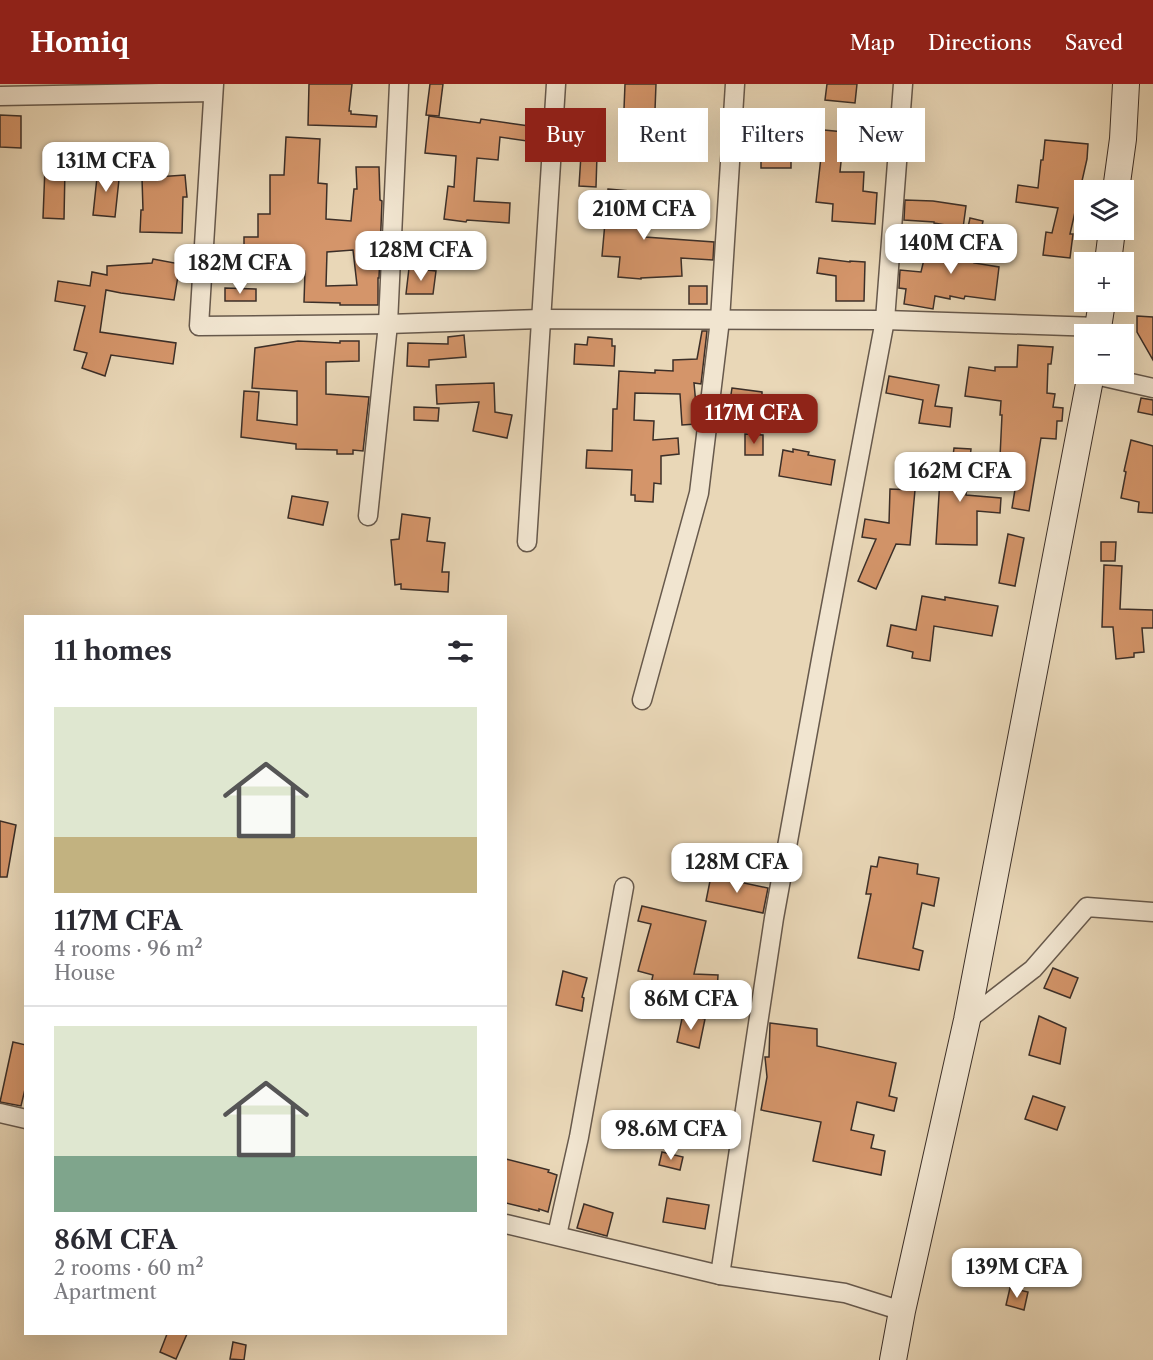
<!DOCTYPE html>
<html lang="en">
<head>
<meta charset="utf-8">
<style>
  body { margin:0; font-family:"Libre Caslon Text",serif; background:#f7f7f7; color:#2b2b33; height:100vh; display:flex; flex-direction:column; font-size:22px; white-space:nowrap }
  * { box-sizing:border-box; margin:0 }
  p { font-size:20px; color:#7c7c81 }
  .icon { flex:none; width:33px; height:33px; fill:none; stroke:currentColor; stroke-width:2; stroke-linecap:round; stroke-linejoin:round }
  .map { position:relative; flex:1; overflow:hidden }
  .side { position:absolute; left:24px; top:531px; width:483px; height:720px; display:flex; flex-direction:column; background:#fff; border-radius:0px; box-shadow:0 6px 24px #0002 }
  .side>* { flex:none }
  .banner { position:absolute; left:525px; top:24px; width:537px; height:54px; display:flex; gap:12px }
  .controls { position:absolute; left:1074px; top:96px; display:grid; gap:12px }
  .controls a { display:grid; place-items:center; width:60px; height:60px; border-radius:0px; background:#fff; box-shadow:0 6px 24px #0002; font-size:30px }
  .price { position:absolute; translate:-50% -51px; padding:0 14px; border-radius:12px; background:#fff; color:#222; font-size:20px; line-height:39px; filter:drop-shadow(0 2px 3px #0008) }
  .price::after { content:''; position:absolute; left:50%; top:36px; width:18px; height:14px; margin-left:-9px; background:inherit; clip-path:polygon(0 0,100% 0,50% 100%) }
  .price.current { background:#8f2418; color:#fff }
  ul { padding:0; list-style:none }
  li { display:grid; align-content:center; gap:12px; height:318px; padding:0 30px }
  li+li { border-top:2px solid #e1e1e2 }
  li span { display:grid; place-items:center; height:186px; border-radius:0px; color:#555 }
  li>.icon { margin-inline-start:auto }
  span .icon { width:108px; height:108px; fill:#fffc; stroke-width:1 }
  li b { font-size:26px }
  h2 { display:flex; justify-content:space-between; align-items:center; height:72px; padding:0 30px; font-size:26px }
  .pill { padding:0 21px; border-radius:0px; background:#fff; box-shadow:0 6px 24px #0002; font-size:21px; line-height:54px }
  .pill.current { background:#8f2418; color:#fff }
  header { display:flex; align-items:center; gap:36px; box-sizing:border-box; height:84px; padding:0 30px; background:#8f2418; color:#fff }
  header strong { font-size:28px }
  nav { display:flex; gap:33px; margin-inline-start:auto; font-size:21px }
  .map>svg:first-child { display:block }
  .building { fill:#d4956a; stroke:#3c2f28; stroke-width:1.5; fill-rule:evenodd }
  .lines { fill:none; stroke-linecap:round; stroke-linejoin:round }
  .street-casing { stroke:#67594c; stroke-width:21 }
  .secondary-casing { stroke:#3c2f28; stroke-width:28 }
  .street { stroke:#f1e5d0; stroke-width:18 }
  .secondary { stroke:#f1e5d0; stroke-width:26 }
</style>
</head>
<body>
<header>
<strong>Homiq</strong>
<nav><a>Map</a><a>Directions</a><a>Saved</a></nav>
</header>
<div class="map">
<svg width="1153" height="1276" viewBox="0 0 1153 1276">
  <rect width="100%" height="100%" fill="#e9d7b7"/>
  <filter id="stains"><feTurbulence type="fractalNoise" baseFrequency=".00333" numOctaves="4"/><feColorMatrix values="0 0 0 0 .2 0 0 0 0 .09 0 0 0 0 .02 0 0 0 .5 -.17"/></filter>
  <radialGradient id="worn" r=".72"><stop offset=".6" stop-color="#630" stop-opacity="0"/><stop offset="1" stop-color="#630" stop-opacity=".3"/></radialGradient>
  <!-- building -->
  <g class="building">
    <path d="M 309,0 L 352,0 L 349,27 L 351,27 L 351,30 L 377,32 L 376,43 L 308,41 Z"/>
    <path d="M 430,0 L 443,0 L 439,32 L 426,31 Z"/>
    <path d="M 625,0 L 656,0 L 655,26 L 624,25 Z"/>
    <path d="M 827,0 L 857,0 L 855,19 L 825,16 Z"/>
    <path d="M 866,30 L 883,30 L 882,49 L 866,48 Z"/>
    <path d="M 0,31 L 21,32 L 21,64 L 0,63 Z"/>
    <path d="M 429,32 L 480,39 L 481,35 L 536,43 L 534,58 L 500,53 L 498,76 L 477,74 L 474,117 L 510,119 L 509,139 L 467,136 L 466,138 L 444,135 L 448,102 L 454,103 L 456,72 L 425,69 Z"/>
    <path d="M 761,36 L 791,38 L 791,84 L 761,84 Z"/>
    <path d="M 824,46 L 844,48 L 840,88 L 864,88 L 863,107 L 877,109 L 875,140 L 832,137 L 833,120 L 816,118 Z"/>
    <path d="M 671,48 L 706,50 L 704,68 L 669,66 Z"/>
    <path d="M 286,53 L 320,55 L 318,99 L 327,100 L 326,135 L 351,137 L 354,105 L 357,105 L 356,83 L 379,83 L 380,116 L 382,117 L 379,194 L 378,194 L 378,221 L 340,221 L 340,219 L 304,218 L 305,187 L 281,188 L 281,178 L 244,178 L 244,153 L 258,153 L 258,130 L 270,130 L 270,91 L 284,91 ZM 353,166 L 357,201 L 326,202 L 327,168 Z"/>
    <path d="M 1045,56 L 1088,60 L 1087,75 L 1070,150 L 1073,150 L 1070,174 L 1043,171 L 1046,148 L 1052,149 L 1058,124 L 1016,118 L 1018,101 L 1038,104 L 1041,76 L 1043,76 Z"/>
    <path d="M 581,71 L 597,71 L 596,103 L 579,102 Z"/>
    <path d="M 45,83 L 65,84 L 64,135 L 43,134 Z"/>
    <path d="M 98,84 L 120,86 L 115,133 L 93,131 Z"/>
    <path d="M 185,91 L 187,113 L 183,113 L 182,149 L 140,148 L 141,126 L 143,126 L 142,94 Z"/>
    <path d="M 608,105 L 641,108 L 640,118 L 649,119 L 645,153 L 714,158 L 713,176 L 681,174 L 682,192 L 641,194 L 641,195 L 618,193 L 620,173 L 602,172 Z"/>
    <path d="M 905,116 L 933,117 L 966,122 L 963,144 L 934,139 L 934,138 L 904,136 Z"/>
    <path d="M 970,134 L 983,137 L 974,179 L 999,183 L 995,216 L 965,212 L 964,215 L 950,212 L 950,215 L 935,212 L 933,225 L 904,220 L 906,205 L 899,204 L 900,186 L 921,188 L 926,167 L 961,175 Z"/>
    <path d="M 819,174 L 850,178 L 850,177 L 865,178 L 864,217 L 836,217 L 836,192 L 817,189 Z"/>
    <path d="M 153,175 L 180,180 L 174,216 L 121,209 L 106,206 L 100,248 L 176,259 L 173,280 L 111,271 L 105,292 L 82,284 L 87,269 L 74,266 L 85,222 L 55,217 L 58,197 L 90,202 L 92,188 L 107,191 L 107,182 L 152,179 Z"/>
    <path d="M 409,184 L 436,187 L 433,210 L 406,210 Z"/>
    <rect x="689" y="202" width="18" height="18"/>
    <path d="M 225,204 L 256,205 L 256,217 L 225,217 Z"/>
    <path d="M 1137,232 L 1153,233 L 1153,276 L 1137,248 Z"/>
    <path d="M 702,247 L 707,247 L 701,300 L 694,299 L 697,332 L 696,340 L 682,341 L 680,310 L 635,309 L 634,336 L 654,337 L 653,356 L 678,354 L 679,370 L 661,372 L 661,400 L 654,399 L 653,418 L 635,417 L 635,411 L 631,411 L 632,386 L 586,384 L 587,366 L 612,367 L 613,325 L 617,325 L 619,287 L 655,289 L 655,286 L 673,287 L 673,276 L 697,275 Z"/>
    <path d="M 464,251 L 466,273 L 429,276 L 429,283 L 407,282 L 408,259 L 448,260 L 448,253 Z"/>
    <path d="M 588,253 L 612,255 L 612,262 L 615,262 L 614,282 L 574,280 L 575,260 L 587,261 Z"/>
    <path d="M 298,257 L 340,259 L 340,257 L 359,257 L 359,277 L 326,278 L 326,310 L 369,313 L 363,367 L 353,366 L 353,370 L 337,370 L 337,366 L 296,365 L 296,360 L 241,353 L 244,307 L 259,308 L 257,336 L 297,341 L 297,307 L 252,304 L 255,264 Z"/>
    <path d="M 1018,261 L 1053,263 L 1051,280 L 1048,280 L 1047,309 L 1055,310 L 1053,323 L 1063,324 L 1062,337 L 1057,337 L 1056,355 L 1041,354 L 1029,427 L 1012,424 L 1020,375 L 1000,373 L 1002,331 L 1000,331 L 1001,317 L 965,312 L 969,283 L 995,287 L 995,283 L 1017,283 Z"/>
    <path d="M 889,292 L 939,301 L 935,322 L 952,324 L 950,343 L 919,339 L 923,316 L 886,309 Z"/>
    <path d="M 494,299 L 495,328 L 512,331 L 507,354 L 473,347 L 479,318 L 437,320 L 436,301 Z"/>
    <path d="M 732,304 L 762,308 L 762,327 L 729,323 Z"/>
    <path d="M 1141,314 L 1153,316 L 1153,331 L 1138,328 Z"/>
    <path d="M 414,323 L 439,324 L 438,337 L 414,336 Z"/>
    <path d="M 745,350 L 763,351 L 763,371 L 745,371 Z"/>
    <path d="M 1131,356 L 1153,362 L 1153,429 L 1138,428 L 1139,418 L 1121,414 L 1126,388 L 1124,387 Z"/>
    <path d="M 954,364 L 971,365 L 966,411 L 1001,414 L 1000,429 L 977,427 L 977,461 L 936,460 L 941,378 L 952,380 Z"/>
    <path d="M 793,365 L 809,368 L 808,371 L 835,376 L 831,401 L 779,392 L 783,366 L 793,368 Z"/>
    <path d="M 890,405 L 915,406 L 910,461 L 896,460 L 876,505 L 858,497 L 876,455 L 862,453 L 865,435 L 889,439 Z"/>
    <path d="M 292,412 L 328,418 L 323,441 L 288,434 Z"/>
    <path d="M 402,430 L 430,434 L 427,457 L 445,459 L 442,488 L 449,488 L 448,508 L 401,505 L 401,500 L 395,501 L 391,456 L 399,455 Z"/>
    <path d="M 1008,450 L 1024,454 L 1015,502 L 999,499 Z"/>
    <path d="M 1101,458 L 1116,458 L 1115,477 L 1101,477 Z"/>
    <path d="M 1104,481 L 1122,482 L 1120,525 L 1153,526 L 1153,544 L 1142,544 L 1144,568 L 1134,569 L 1134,573 L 1116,575 L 1113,543 L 1102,543 Z"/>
    <path d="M 922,512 L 945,516 L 945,513 L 998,522 L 992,552 L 934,542 L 930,577 L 912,574 L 913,568 L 887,562 L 891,541 L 916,546 Z"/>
    <path d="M 0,737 L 16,741 L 7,793 L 0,793 Z"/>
    <path d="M 879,773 L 918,780 L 917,790 L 939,794 L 934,822 L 922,819 L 913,864 L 923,867 L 919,886 L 858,874 L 871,810 L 866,810 L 871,782 L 877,783 Z"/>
    <path d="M 711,792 L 768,804 L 763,829 L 706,817 Z"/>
    <path d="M 642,822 L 706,837 L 694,890 L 718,891 L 717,909 L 649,909 L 653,891 L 638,887 L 651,840 L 638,837 Z"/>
    <path d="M 1053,884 L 1078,894 L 1070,914 L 1044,904 Z"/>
    <path d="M 563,887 L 587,894 L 582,913 L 584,914 L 582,927 L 556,921 Z"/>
    <path d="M 683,930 L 705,935 L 699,964 L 677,958 Z"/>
    <path d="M 1039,932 L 1066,944 L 1060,980 L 1029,971 Z"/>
    <path d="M 770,939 L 817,945 L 817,962 L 896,979 L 889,1012 L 897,1014 L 894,1027 L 857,1018 L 851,1046 L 874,1051 L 871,1064 L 885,1067 L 881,1091 L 813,1077 L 821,1038 L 761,1026 L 767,993 L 765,973 L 769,973 Z"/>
    <path d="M 13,958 L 26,961 L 26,1001 L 21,1022 L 0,1018 Z"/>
    <path d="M 1033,1012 L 1065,1023 L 1057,1046 L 1025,1035 Z"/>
    <path d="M 662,1068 L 683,1073 L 680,1086 L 659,1081 Z"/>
    <path d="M 506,1075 L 549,1086 L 548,1088 L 557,1091 L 548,1128 L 539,1125 L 539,1127 L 506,1119 Z"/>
    <path d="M 667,1114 L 709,1121 L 705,1145 L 663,1138 Z"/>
    <path d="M 584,1120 L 613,1129 L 607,1152 L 577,1144 Z"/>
    <path d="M 1010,1204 L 1028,1208 L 1024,1226 L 1006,1221 Z"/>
    <path d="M 167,1250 L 187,1250 L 176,1275 L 160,1268 Z"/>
    <path d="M 233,1258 L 246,1261 L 244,1276 L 230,1275 Z"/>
  </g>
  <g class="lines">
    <defs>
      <g id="street">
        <path d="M 214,0 L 199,242 L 388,240 L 541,235 L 885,236 L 1098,243"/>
        <path d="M 0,12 L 213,8"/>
        <path d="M 1091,290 L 1153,304"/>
        <path d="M 368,432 L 388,240 L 399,0"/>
        <path d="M 527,458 L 556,0"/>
        <path d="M 642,616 L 699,409 L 720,236 L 735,0"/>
        <path d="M 967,936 L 1033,885 L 1087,823 L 1153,828"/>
        <path d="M 0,1029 L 26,1035"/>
        <path d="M 506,1140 L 720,1191 L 845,1209 L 902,1227"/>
        <path d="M 557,1151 L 579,1053 L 624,803"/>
        <path d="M 720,1191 L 774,834 L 822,570 L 885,236 L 903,0"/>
      </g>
      <g id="secondary">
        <path d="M 1116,106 L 1123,55 L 1126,0"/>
        <path d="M 1108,178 L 1112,146"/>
        <path d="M 1097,250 L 1102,218"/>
        <path d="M 893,1276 L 902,1227 L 967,936 L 1091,290"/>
      </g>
    </defs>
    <!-- street casing -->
    <use href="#street" class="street-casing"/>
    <!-- secondary casing -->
    <use href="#secondary" class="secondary-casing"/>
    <!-- street -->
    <use href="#street" class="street"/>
    <!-- secondary -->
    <use href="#secondary" class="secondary"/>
  </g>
  <rect width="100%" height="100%" filter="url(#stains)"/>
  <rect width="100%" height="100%" fill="url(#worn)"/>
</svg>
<div class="controls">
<a><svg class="icon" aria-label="layers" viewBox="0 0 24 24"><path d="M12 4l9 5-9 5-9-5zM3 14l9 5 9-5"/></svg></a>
<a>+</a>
<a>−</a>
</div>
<b class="price" style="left:106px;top:109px">131M CFA</b>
<b class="price" style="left:644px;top:157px">210M CFA</b>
<b class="price" style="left:951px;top:191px">140M CFA</b>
<b class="price" style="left:421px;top:198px">128M CFA</b>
<b class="price" style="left:240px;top:211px">182M CFA</b>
<b class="price current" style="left:754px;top:361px">117M CFA</b>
<b class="price" style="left:960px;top:419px">162M CFA</b>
<b class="price" style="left:737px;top:810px">128M CFA</b>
<b class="price" style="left:691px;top:947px">86M CFA</b>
<b class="price" style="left:671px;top:1077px">98.6M CFA</b>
<b class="price" style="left:1017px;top:1215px">139M CFA</b>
<div class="banner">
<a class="pill current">Buy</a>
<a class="pill">Rent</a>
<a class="pill">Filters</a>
<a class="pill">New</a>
</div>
<section class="side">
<h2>11 homes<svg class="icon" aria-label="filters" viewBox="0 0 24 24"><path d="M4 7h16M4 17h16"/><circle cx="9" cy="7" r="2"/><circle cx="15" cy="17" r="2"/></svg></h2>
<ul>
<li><span style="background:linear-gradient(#dfe7d0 70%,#c2b280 0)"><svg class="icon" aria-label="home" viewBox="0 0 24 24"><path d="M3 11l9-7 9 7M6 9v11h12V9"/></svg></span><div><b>117M CFA</b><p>4 rooms · 96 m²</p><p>House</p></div></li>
<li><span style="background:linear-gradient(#dfe7d0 70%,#7fa58c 0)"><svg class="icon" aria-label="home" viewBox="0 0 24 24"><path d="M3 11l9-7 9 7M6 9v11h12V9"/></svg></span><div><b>86M CFA</b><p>2 rooms · 60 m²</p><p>Apartment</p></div></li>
</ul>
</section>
</div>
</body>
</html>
